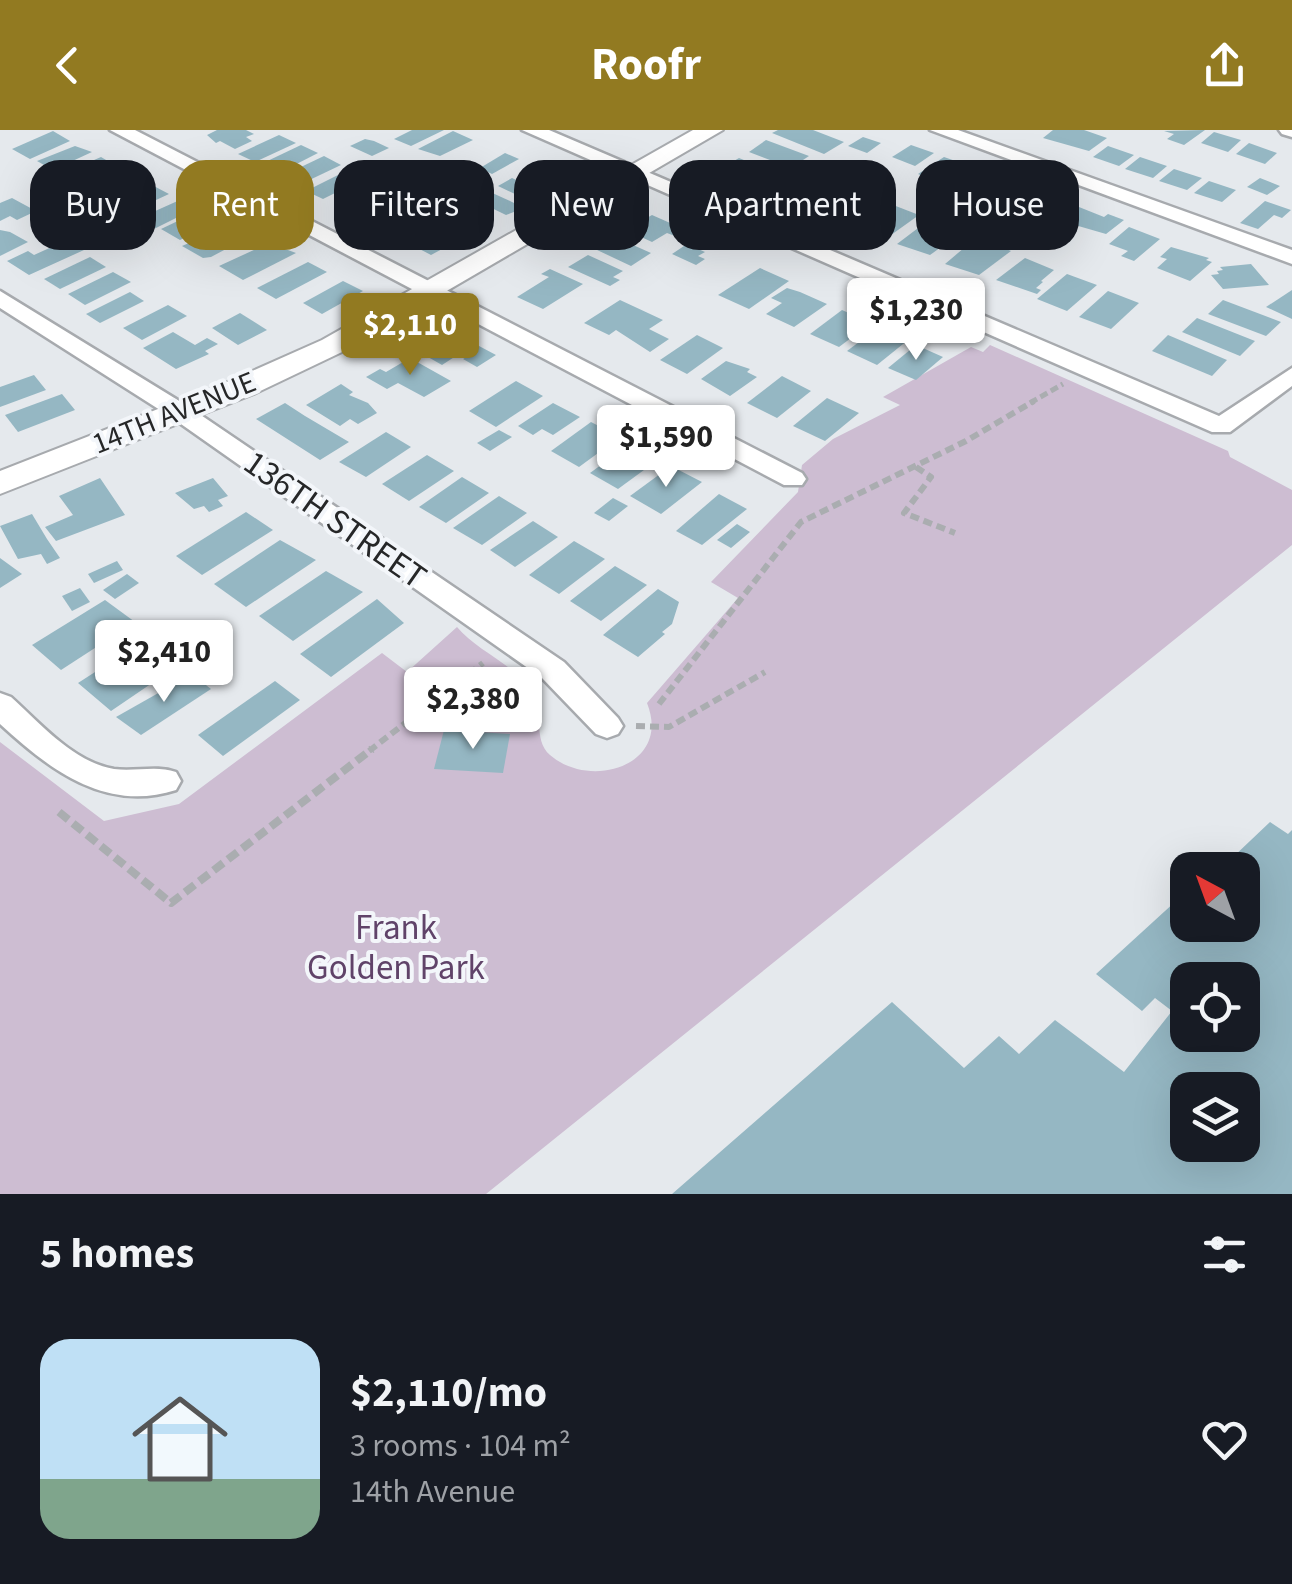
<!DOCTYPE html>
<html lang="en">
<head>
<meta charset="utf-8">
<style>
  body { margin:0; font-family:"Source Sans 3",sans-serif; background:#20242c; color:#f1f3f6; height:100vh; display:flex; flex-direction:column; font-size:38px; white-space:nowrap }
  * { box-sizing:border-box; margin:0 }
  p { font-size:32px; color:#9ea1a6 }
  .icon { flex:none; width:55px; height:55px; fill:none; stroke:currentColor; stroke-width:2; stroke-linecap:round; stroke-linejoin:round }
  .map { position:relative; height:1064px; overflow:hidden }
  .sheet { display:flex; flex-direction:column; background:#171b24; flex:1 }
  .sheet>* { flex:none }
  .hud { position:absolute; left:30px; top:30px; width:1232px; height:90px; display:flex; gap:20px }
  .needle { width:65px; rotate:319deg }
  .buttons { position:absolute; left:1170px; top:722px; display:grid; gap:20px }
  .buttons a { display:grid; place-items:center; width:90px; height:90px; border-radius:20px; background:#171b24; box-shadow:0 10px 40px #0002; font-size:50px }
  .price { position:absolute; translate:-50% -85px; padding:0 22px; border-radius:10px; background:#fff; color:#222; font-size:32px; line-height:65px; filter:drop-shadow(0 2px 5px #0008) }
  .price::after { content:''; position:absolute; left:50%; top:60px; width:30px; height:22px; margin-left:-15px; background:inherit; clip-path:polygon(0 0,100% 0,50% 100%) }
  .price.active { background:#927a21; color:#fff }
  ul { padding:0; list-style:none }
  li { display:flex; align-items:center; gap:30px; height:250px; padding:0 40px }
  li+li { border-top:2px solid #363941 }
  li span { display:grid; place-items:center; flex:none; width:280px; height:200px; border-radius:30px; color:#555 }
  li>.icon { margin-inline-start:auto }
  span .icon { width:120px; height:120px; fill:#fffc; stroke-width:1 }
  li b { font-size:42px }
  h2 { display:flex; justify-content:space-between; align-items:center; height:120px; padding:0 40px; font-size:42px }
  .tag { padding:0 35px; border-radius:30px; background:#171b24; box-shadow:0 10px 40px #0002; font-size:35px; line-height:90px }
  .tag.active { background:#927a21; color:#fff }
  header { display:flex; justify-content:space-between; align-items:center; height:130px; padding:0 40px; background:#927a21; color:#fff; font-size:45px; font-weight:700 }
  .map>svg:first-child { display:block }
  .green { fill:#cdbdd2 }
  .building { fill:#95b7c3; fill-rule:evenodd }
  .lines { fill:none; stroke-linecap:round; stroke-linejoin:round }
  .minor-casing { stroke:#a7aaae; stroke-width:5 }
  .tertiary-casing { stroke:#a7aaae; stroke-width:4 }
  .path-far2 { stroke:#aaadb0; stroke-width:5; stroke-dasharray:8 4; stroke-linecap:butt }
  .path-far1 { stroke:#aaadb0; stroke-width:6; stroke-dasharray:9 5; stroke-linecap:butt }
  .path { stroke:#aaadb0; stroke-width:8; stroke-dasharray:12 6; stroke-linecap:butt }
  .minor { fill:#fff; fill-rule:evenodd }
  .tertiary { fill:#fff; fill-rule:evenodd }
  .labels { text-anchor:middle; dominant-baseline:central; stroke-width:8; stroke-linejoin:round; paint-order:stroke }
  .far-street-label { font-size:30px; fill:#262728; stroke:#f3f6fa }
  .street-label { font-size:35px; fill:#262728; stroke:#f3f6fa }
  .park-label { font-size:35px; fill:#604369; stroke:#f3f6fa }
</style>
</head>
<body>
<header><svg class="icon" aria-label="back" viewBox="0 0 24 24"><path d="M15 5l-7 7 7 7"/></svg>Roofr<svg class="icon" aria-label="share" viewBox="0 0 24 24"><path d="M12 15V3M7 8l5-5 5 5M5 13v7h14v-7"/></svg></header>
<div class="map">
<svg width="1292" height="1064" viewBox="0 0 1292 1064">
  <rect width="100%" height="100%" fill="#e5e9ed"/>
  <!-- green -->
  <path class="green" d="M 990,215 L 1228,321 L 1230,327 L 1292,360 L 1292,415 L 486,1064 L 0,1064 L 0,612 L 104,691 L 179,674 L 382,523 L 407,542 L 457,497 C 477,521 518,537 532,561 C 545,582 532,609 550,625 C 590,660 672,636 647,573 L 738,468 L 711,452 L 798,362 L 802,335 L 833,309 L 900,275 L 883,267 L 971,217 L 983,222 Z"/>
  <!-- building -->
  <g class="building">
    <path d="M 217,0 L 246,0 L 254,4 L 246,7 L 252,11 L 235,19 L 220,11 L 216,13 L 207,5 Z"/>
    <path d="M 412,0 L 444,0 L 411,16 L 394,9 Z"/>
    <path d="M 778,0 L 813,0 L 844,12 L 824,24 L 772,3 Z"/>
    <path d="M 1053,0 L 1084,0 L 1107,8 L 1089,21 L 1043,8 Z"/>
    <path d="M 1205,0 L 1184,15 L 1167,9 L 1174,4 L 1164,1 Z"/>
    <path d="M 53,1 L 70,11 L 30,29 L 12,19 Z"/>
    <path d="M 453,1 L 473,10 L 440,26 L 418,19 Z"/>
    <path d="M 1214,2 L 1241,10 L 1228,22 L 1201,13 Z"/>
    <path d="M 279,5 L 296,13 L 255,32 L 238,24 Z"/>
    <path d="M 863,7 L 881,13 L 867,23 L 848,16 Z"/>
    <path d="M 365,9 L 374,11 L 389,18 L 372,26 L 350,16 Z"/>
    <path d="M 766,10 L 809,26 L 791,38 L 749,22 Z"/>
    <path d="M 1249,13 L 1277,23 L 1265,34 L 1236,24 Z"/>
    <path d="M 301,15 L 318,23 L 277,44 L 259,35 Z"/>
    <path d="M 911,15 L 934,23 L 915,36 L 892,27 Z"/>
    <path d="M 75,16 L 92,22 L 53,40 L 37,31 Z"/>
    <path d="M 1108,16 L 1134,25 L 1119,36 L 1093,27 Z"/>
    <path d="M 505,23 L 519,29 L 492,44 L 480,38 Z"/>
    <path d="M 324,26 L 341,35 L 299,55 L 282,46 Z"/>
    <path d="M 101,27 L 118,37 L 80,52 L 71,47 L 80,43 L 73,39 Z"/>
    <path d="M 944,27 L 967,35 L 973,31 L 987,36 L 975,45 L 962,40 L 949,49 L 939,45 L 932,50 L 918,44 Z"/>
    <path d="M 1140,27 L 1167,36 L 1153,48 L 1125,39 Z"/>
    <path d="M 739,28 L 756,35 L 768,40 L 741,56 L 714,43 Z"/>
    <path d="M 421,33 L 436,40 L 419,49 L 404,42 Z"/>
    <path d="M 537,35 L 572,51 L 559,58 L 523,42 Z"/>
    <path d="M 1174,39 L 1202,48 L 1187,60 L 1159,51 Z"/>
    <path d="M 125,40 L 144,50 L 116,63 L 109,59 L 99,63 L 90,57 Z"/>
    <path d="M 985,42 L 1009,51 L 991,65 L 966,55 Z"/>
    <path d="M 340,44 L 357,52 L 323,69 L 306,61 Z"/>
    <path d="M 512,48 L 543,62 L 548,64 L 530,71 L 498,56 Z"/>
    <path d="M 1260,48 L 1280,56 L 1267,65 L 1247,57 Z"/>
    <path d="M 1209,51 L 1236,60 L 1222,72 L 1194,63 Z"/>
    <path d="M 150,54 L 169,64 L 141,77 L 131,72 L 119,77 L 111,73 Z"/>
    <path d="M 375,58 L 393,67 L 354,86 L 337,77 Z"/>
    <path d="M 1033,59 L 1057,69 L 1038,83 L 1013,73 Z"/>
    <path d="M 488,61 L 510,71 L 524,78 L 506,85 L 473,69 Z"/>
    <path d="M 12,68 L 36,81 L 17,90 L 10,86 L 0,91 L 0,73 Z"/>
    <path d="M 182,69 L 195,76 L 190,79 L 192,80 L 156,98 L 150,100 L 133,91 Z"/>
    <path d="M 398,70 L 418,79 L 380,99 L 361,90 Z"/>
    <path d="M 1265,71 L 1291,80 L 1282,88 L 1274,85 L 1258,99 L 1240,93 Z"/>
    <path d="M 888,73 L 919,85 L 884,110 L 853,97 Z"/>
    <path d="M 1079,77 L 1104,87 L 1108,84 L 1124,90 L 1106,104 L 1061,91 Z"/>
    <path d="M 203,79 L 222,89 L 180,110 L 161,99 Z"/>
    <path d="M 424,82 L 443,91 L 406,111 L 387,102 Z"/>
    <path d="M 652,85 L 686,100 L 675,106 L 667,103 L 652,112 L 626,100 Z"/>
    <path d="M 930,89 L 962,102 L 930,125 L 897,114 Z"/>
    <path d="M 232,94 L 258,102 L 211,127 L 203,128 L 182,116 Z"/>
    <path d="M 450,94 L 470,104 L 431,125 L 412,115 Z"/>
    <path d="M 1129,97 L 1160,109 L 1134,131 L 1121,126 L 1128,121 L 1109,114 Z"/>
    <path d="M 0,100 L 10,102 L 28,112 L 0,126 Z"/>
    <path d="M 615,107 L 651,123 L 631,136 L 595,119 Z"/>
    <path d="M 977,107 L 1011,121 L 979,145 L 945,134 Z"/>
    <path d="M 73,113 L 84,120 L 29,145 L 7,131 L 28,121 L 34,125 L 56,115 L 62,119 Z"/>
    <path d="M 269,113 L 296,123 L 243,150 L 219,136 Z"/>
    <path d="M 687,114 L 705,122 L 698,126 L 705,129 L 696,135 L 672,124 Z"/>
    <path d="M 1171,117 L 1209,128 L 1206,130 L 1212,132 L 1190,151 L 1157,138 L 1167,129 L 1160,127 Z"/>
    <path d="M 588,125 L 623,141 L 613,147 L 620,150 L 610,156 L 568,137 Z"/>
    <path d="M 90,127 L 106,137 L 60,159 L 44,149 Z"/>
    <path d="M 1025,128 L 1054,140 L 1041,151 L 1043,152 L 1036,158 L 1041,160 L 1037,164 L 996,150 Z"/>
    <path d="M 308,132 L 327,142 L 276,169 L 257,158 Z"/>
    <path d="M 1251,134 L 1269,155 L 1223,159 L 1211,145 L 1219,144 L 1217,141 L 1223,140 L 1220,137 Z"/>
    <path d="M 760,138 L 789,151 L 749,179 L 718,165 Z"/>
    <path d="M 550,139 L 583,154 L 543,179 L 517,167 L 549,147 L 541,144 Z"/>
    <path d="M 113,142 L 131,152 L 85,175 L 68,164 Z"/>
    <path d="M 1067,144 L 1097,155 L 1067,181 L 1037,169 Z"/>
    <path d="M 343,151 L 363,161 L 322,184 L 303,173 Z"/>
    <path d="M 787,158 L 800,162 L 827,174 L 794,197 L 766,184 L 782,173 L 771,168 Z"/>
    <path d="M 1292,160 L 1292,189 L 1266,177 Z"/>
    <path d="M 1108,161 L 1139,173 L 1111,199 L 1079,187 Z"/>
    <path d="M 130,162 L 144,171 L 100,193 L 86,184 Z"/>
    <path d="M 620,170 L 663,190 L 649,199 L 669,209 L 650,222 L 616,200 L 609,205 L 584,193 Z"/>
    <path d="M 1223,170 L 1281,192 L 1266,206 L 1208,184 Z"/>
    <path d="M 168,175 L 187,186 L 142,210 L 123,198 Z"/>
    <path d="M 842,180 L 871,193 L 839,217 L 810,204 Z"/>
    <path d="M 240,183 L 267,200 L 238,215 L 212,198 Z"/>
    <path d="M 1197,188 L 1255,211 L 1240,226 L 1182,202 Z"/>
    <path d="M 879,197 L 908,210 L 877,235 L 847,221 Z"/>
    <path d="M 447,199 L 496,225 L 477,237 L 463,229 L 468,226 L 462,222 L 442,235 L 414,219 Z"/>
    <path d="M 173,202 L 195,215 L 207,208 L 218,214 L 205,221 L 209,224 L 176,239 L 143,218 Z"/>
    <path d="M 697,205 L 723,218 L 687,244 L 660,230 Z"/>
    <path d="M 1168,205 L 1227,230 L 1212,246 L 1152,221 Z"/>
    <path d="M 916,215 L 943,227 L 916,250 L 888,238 Z"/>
    <path d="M 410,228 L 451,251 L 424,267 L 398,253 L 387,259 L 366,247 L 380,239 L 386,242 Z"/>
    <path d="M 726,231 L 750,239 L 747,242 L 757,247 L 730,266 L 701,249 Z"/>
    <path d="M 34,245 L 46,260 L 0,277 L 0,257 Z"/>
    <path d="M 782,246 L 811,261 L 777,288 L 747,273 Z"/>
    <path d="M 516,251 L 543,266 L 496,297 L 469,281 Z"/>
    <path d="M 341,254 L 353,262 L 349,265 L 368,273 L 377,283 L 358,294 L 350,289 L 340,296 L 306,275 Z"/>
    <path d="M 62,264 L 75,280 L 18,302 L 5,285 Z"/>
    <path d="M 827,268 L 859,283 L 825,311 L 793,296 Z"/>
    <path d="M 285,273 L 305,286 L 349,312 L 320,330 L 256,289 Z"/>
    <path d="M 553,273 L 580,287 L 553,305 L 542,299 L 533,305 L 518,296 Z"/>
    <path d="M 591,292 L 620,307 L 579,337 L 551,321 Z"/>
    <path d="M 499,300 L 512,307 L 490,321 L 477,313 Z"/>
    <path d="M 386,302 L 411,317 L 366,347 L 339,332 Z"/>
    <path d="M 631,313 L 659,329 L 618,359 L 590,343 Z"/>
    <path d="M 427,325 L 454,341 L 409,371 L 382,354 Z"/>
    <path d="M 671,336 L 702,352 L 661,384 L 630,366 Z"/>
    <path d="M 462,347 L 489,363 L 446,393 L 419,377 Z"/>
    <path d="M 100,348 L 125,385 L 56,411 L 45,397 L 73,385 L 59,366 Z"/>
    <path d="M 213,348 L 228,366 L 218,370 L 223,376 L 209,382 L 204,376 L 194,379 L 175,363 Z"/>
    <path d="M 719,364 L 747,379 L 702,415 L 676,401 Z"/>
    <path d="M 499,366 L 527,383 L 482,415 L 453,398 Z"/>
    <path d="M 613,368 L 628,376 L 609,391 L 594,383 Z"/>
    <path d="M 246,382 L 273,400 L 202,445 L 176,426 Z"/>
    <path d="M 32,384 L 47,409 L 60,428 L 47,434 L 41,424 L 18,429 L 0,396 Z"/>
    <path d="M 533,391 L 558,407 L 515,437 L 490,420 Z"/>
    <path d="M 737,394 L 750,402 L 731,418 L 717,410 Z"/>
    <path d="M 280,410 L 316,430 L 246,477 L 214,454 Z"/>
    <path d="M 574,411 L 605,429 L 559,464 L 529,445 Z"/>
    <path d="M 0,428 L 22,444 L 0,458 Z"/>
    <path d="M 117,431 L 123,440 L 94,453 L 88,444 Z"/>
    <path d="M 615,436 L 647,455 L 601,491 L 570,471 Z"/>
    <path d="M 326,441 L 363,462 L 293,511 L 259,486 Z"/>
    <path d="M 127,444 L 139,453 L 115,469 L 103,460 Z"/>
    <path d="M 80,458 L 90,472 L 72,481 L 62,466 Z"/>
    <path d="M 658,459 L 679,472 L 672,494 L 662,502 L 665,504 L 638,527 L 603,505 Z"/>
    <path d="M 377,469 L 404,493 L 331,547 L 300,524 Z"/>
    <path d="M 105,470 L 135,492 L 61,540 L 32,515 Z"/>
    <path d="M 151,506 L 170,521 L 175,518 L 186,527 L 183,532 L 111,581 L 78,553 Z"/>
    <path d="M 192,544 L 211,559 L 141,605 L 116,587 Z"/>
    <path d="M 275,551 L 300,570 L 223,626 L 198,605 Z"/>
    <path d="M 444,600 L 510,604 L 503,643 L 434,639 Z"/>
    <path d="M 1270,692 L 1288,704 L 1292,700 L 1292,1064 L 672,1064 L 892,872 L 964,938 L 999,906 L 1019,924 L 1055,890 L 1124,942 L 1172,881 L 1155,868 L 1142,881 L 1096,844 L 1188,760 L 1188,795 L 1242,795 L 1242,740 L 1209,740 L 1225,725 L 1231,729 ZM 1188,850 L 1242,850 L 1242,905 L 1188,905 ZM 1188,960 L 1242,960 L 1242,1015 L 1188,1015 Z"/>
  </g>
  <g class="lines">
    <defs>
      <g id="minor">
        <path d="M 110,0 L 135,0 L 802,343 L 806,349 L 802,355 L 784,355 Z"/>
        <path d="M 522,0 L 549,0 L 1219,286 L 1292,238 L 1292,256 L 1230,302 L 1212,302 Z"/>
        <path d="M 930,0 L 958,0 L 1292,120 L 1292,134 Z"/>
        <path d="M 1279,0 L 1292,0 L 1292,7 L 1282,4 Z"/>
        <path d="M 0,161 L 189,277 L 564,532 L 618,588 L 623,596 L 618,604 L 607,608 L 596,604 L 542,548 L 171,287 L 0,178 Z"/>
        <path d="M 0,563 L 11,567 C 40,593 73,632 114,639 C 135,642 156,635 176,642 L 181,651 L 176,660 C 105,683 49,639 0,594 Z"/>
      </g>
      <path id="tertiary" d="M 693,0 L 723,0 L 342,222 L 254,264 L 0,364 L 0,341 L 232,250 L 322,210 Z"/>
    </defs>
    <!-- minor casing -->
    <use href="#minor" class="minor-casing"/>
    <!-- tertiary casing -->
    <use href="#tertiary" class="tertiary-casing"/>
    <!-- path-far2 -->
    <path class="path-far2" d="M 1030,273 L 1063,254"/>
    <!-- path-far1 -->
    <g class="path-far1">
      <path d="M 916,337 L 931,347 L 904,383 L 955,403"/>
      <path d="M 659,574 L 801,392 L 966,311 L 1034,271"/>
      <path d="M 636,596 L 669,597 L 765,542"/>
      <path d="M 369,621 L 483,533"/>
    </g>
    <!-- path -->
    <path class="path" d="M 59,682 L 171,773 L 372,619"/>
    <!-- minor -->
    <use href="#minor" class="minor"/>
    <!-- tertiary -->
    <use href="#tertiary" class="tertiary"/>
  </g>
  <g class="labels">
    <!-- far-street labels -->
    <g class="far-street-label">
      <text transform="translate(174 283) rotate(-22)">14TH AVENUE</text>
    </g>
    <!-- street labels -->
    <g class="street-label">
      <text transform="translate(335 390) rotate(35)">136TH STREET</text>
    </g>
    <!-- park labels -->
    <g class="park-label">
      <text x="396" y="798">Frank<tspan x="396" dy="40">Golden Park</tspan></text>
    </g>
  </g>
</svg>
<div class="buttons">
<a><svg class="needle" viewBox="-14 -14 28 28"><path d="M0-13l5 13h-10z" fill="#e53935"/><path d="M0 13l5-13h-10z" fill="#9ea1a6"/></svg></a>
<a><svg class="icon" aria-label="locate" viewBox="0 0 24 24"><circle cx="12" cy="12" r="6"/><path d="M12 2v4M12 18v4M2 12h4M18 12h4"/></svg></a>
<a><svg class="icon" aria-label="layers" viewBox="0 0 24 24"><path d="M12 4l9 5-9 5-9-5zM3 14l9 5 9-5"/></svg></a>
</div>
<b class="price" style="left:916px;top:233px">$1,230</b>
<b class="price active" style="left:410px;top:248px">$2,110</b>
<b class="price" style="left:666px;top:360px">$1,590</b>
<b class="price" style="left:164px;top:575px">$2,410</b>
<b class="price" style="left:473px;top:622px">$2,380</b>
<div class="hud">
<a class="tag">Buy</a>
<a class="tag active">Rent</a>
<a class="tag">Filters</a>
<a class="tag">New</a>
<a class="tag">Apartment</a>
<a class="tag">House</a>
</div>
</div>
<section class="sheet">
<h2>5 homes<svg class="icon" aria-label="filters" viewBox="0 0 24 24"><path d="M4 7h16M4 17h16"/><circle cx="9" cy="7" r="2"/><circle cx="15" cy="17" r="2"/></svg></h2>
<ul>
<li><span style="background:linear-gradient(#bfe0f5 70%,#7fa58c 0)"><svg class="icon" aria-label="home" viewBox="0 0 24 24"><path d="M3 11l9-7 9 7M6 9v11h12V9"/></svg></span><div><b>$2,110/mo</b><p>3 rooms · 104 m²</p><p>14th Avenue</p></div><svg class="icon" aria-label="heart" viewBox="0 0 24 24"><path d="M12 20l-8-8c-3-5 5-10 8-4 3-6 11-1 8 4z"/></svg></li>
</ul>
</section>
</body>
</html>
